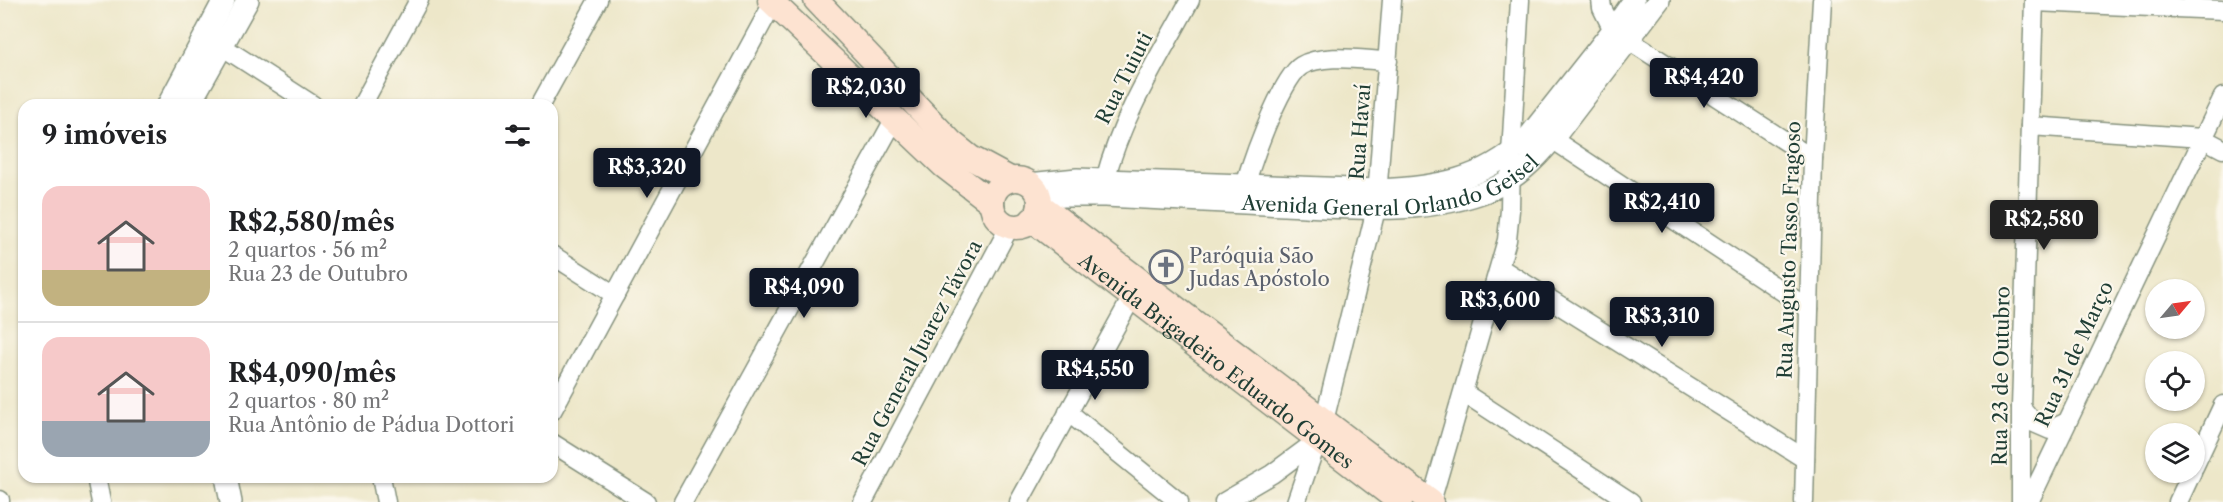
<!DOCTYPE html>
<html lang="pt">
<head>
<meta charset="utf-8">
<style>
  body { margin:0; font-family:"Libre Caslon Text",serif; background:#f2f2f2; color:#202124; height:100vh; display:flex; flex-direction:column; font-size:22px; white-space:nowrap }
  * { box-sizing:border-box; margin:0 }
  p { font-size:20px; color:#757577 }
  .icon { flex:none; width:33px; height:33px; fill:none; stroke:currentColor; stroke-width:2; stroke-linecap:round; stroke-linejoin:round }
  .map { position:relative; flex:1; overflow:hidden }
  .details { position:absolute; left:18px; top:99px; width:540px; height:384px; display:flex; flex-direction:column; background:#fff; border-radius:18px; box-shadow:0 2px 4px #0004 }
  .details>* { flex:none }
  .needle { width:39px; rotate:61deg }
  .fabs { position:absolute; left:2145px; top:279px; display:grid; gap:12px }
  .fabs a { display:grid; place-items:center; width:60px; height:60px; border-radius:50%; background:#fff; box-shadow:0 2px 4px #0004; font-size:30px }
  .price { position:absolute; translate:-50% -51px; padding:0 14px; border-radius:6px; background:#111827; color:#fff; font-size:20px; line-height:39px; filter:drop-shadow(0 2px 3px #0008) }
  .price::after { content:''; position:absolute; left:50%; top:36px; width:18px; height:14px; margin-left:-9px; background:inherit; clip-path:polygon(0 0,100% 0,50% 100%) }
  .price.selected { background:#222; color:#fff }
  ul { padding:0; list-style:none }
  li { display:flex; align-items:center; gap:18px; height:150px; padding:0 24px }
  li+li { border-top:2px solid #e0e0e0 }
  li span { display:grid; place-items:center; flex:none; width:168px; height:120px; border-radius:18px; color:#555 }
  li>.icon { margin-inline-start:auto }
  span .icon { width:72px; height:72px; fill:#fffc; stroke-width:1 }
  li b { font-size:26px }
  h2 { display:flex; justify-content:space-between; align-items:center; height:72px; padding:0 24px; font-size:26px }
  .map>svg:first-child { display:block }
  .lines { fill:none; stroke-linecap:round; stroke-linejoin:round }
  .minor-casing { stroke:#86927e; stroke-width:21 }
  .tertiary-casing { stroke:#86927e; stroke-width:24 }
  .secondary-casing { stroke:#86927e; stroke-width:27 }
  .minor { stroke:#fff; stroke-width:18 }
  .tertiary { stroke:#fff; stroke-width:21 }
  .secondary { stroke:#fde3d1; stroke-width:24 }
  .labels { text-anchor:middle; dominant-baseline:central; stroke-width:4.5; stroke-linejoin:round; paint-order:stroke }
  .street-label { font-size:20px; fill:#1f3d34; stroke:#fbf7ec }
  .worship-label { font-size:20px; fill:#5b616d; stroke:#fbf7ec; text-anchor:start }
</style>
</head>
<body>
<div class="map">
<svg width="2223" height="502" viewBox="0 0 2223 502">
  <rect width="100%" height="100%" fill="#fbf7ec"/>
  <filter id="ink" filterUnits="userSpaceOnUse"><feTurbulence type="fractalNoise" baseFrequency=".0167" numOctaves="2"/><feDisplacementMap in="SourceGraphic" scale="12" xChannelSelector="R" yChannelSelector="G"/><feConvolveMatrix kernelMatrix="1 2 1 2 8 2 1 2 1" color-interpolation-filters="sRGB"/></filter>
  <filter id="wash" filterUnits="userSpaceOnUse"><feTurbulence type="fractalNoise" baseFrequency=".008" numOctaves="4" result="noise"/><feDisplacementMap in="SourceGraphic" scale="24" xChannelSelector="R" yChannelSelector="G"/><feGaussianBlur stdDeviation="1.35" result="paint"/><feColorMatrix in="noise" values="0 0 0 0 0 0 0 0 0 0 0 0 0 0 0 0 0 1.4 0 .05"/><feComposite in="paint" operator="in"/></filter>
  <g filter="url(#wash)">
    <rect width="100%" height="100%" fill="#ede7c9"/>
  </g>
  <g filter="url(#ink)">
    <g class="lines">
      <defs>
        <g id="minor">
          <path d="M 1601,0 L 1602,8 L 1613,30 L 1813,159"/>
          <path d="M 2034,2 L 2223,10"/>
          <path d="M 223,47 L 313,105"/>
          <path d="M 362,105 L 419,0"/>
          <path d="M 540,105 L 598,0"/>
          <path d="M 2030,126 L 2202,138 L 2223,149"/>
          <path d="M 1540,131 L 1809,309"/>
          <path d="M 1105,180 C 1122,115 1159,58 1190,0"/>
          <path d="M 1242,199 C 1246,174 1281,78 1301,66 C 1323,53 1363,60 1388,61"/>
          <path d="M 552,255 L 615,295"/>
          <path d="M 1500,268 L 1805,459"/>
          <path d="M 1464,393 L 1631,502"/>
          <path d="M 2021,407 L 2034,423 L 2050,430 L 2067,422"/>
          <path d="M 552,411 L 773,3"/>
          <path d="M 1068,412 L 1179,502"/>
          <path d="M 552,443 L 646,502"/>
          <path d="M 2194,467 L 2223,405"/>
          <path d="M 96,477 L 101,502"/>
          <path d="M 381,477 L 386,502"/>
          <path d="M 0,500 L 0,502"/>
          <path d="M 683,502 L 895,118"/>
          <path d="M 863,502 L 1010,226"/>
          <path d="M 1019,502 L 1132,297 L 1140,286"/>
          <path d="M 1224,502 L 1272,474 L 1318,440"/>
          <path d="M 1296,502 L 1324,421 L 1376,209 L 1392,0"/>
          <path d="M 1431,502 L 1507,240 L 1510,210 L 1511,154 L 1520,0"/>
          <path d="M 1804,502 L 1813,159 L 1822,0"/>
          <path d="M 2021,502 L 2021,407 L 2034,0"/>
          <path d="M 2029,502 L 2223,97"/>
          <path d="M 2178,502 L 2192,472"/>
        </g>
        <g id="tertiary">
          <path d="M 168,105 L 224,0"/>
          <path d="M 189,105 L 248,0"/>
          <path d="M 1029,184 L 1077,179 L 1379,190 C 1437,187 1481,181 1526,140 L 1613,30 L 1634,0"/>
          <path id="s1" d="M 1039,199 L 1063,196 L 1105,196 C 1165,199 1224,202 1284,205 C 1353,208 1427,216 1492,189 C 1517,178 1535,160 1552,140 L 1659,0"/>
          <path d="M 226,477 L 231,502"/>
        </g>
        <g id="secondary">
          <path d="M 770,0 L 944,166 L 992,203"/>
          <path d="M 816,0 L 951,142 L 971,158 L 1010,179"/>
          <circle cx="1016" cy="203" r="24"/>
          <path d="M 1040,205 L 1431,502"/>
          <path id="s2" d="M 1032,220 L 1400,502"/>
        </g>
      </defs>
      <!-- minor casing -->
      <use href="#minor" class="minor-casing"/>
      <!-- tertiary casing -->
      <use href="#tertiary" class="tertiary-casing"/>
      <!-- secondary casing -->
      <use href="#secondary" class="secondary-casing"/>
      <!-- minor -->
      <use href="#minor" class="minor"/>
      <!-- tertiary -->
      <use href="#tertiary" class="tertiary"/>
      <!-- secondary -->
      <use href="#secondary" class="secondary"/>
    </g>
  </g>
  <!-- icons -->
  <defs>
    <symbol id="church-ring" viewBox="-11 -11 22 22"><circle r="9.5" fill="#fbf7ec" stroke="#6b7280" stroke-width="1.5"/><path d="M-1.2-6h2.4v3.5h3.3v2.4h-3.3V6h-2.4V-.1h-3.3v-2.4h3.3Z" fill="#6b7280"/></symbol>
  </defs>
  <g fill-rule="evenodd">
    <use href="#church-ring" x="1147" y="248" width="38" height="38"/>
  </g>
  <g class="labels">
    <!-- street labels -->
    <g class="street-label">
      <text transform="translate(1124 78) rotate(-63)">Rua Tuiuti</text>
      <text transform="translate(1360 132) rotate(-86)">Rua Havaí</text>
      <text stroke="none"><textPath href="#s1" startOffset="356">Avenida General Orlando Geisel</textPath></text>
      <text transform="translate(1789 250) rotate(-88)">Rua Augusto Tasso Fragoso</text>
      <text transform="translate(917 353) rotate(-62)">Rua General Juarez Távora</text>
      <text transform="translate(2074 354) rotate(-65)">Rua 31 de Março</text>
      <text stroke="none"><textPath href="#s2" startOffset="232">Avenida Brigadeiro Eduardo Gomes</textPath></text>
      <text transform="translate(2001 376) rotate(-89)">Rua 23 de Outubro</text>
    </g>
    <!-- worship labels -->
    <g class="worship-label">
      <text x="1189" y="256">Paróquia São<tspan x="1189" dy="23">Judas Apóstolo</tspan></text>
    </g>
  </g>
</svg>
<div class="fabs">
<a><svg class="needle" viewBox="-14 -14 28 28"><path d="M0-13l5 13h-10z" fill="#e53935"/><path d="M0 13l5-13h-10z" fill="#757577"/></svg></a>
<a><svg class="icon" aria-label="locate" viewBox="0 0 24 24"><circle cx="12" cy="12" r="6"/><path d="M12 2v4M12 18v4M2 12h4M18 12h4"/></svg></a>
<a><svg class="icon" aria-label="layers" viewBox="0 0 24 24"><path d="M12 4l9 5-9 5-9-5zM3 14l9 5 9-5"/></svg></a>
</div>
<b class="price" style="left:1704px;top:109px">R$4,420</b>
<b class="price" style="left:866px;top:119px">R$2,030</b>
<b class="price" style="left:647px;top:199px">R$3,320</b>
<b class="price" style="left:1662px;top:234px">R$2,410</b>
<b class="price selected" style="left:2044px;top:251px">R$2,580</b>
<b class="price" style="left:804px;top:319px">R$4,090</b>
<b class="price" style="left:1500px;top:332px">R$3,600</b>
<b class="price" style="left:1662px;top:348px">R$3,310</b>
<b class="price" style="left:1095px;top:401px">R$4,550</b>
<section class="details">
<h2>9 imóveis<svg class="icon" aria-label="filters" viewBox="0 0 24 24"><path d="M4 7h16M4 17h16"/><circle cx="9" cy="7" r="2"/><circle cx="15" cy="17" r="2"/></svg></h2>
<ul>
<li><span style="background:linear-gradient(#f6c9c9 70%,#c2b280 0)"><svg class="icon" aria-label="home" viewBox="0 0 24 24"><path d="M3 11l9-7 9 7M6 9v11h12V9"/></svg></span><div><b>R$2,580/mês</b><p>2 quartos · 56 m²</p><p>Rua 23 de Outubro</p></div></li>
<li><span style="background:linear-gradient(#f6c9c9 70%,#9aa5b1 0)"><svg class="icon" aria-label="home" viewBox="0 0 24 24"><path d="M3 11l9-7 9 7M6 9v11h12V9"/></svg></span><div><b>R$4,090/mês</b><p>2 quartos · 80 m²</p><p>Rua Antônio de Pádua Dottori</p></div></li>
</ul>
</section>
</div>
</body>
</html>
